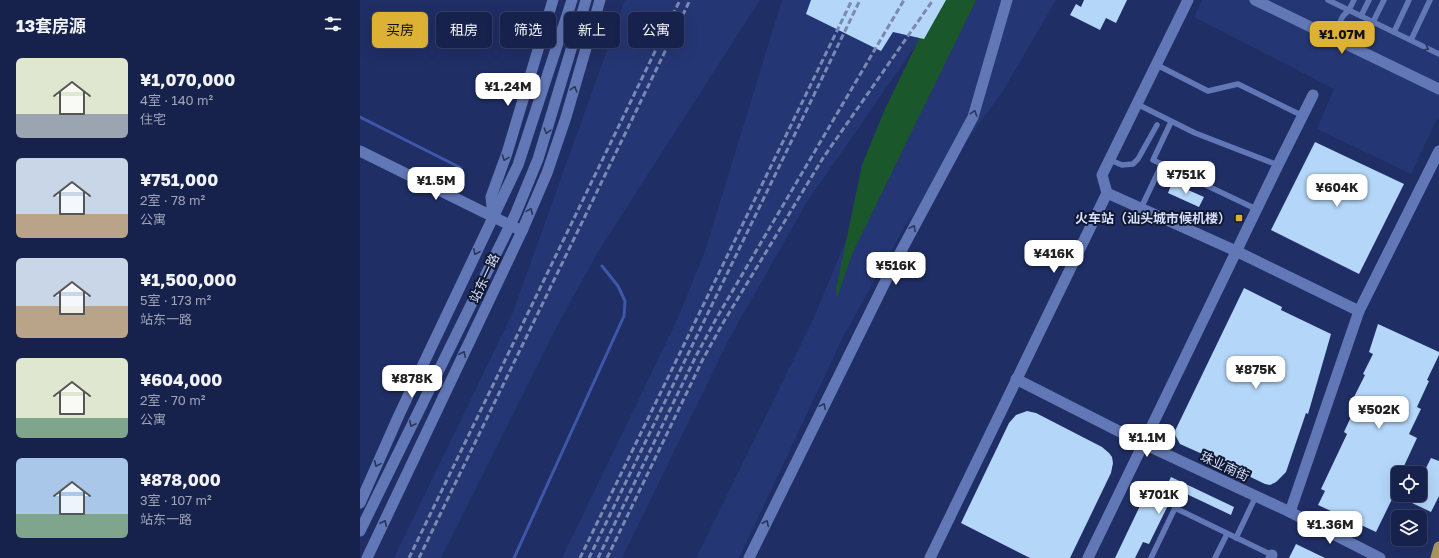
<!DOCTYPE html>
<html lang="zh">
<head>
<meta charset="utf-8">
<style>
  body { margin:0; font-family:"Golos Text","Noto Sans SC",sans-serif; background:#242f56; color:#f1f3f6; height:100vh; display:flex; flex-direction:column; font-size:15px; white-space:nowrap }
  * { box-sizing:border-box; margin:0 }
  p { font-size:13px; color:#9ea4b5 }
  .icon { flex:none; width:22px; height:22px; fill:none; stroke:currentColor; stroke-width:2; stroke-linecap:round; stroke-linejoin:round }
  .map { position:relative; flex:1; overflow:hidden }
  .side { display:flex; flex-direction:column; background:#17224c; width:360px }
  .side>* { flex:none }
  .banner { position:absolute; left:12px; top:12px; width:380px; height:36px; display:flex; gap:8px }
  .buttons { position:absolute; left:1031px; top:466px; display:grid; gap:8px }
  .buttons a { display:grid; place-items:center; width:36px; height:36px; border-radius:6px; background:#17224c; box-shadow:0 4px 16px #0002,0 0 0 1px #363f64; font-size:20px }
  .price { position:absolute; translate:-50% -34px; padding:0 9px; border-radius:8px; background:#fff; color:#222; font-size:13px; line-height:26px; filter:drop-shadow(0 1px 2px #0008) }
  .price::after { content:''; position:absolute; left:50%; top:24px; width:12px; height:9px; margin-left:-6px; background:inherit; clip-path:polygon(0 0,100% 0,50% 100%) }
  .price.on { background:#ddb133; color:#111 }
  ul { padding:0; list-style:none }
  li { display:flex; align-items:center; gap:12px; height:100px; padding:0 16px }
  li span { display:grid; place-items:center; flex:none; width:112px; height:80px; border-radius:6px; color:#555 }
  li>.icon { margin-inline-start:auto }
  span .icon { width:48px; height:48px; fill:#fffc; stroke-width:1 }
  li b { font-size:17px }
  h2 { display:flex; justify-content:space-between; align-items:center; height:48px; padding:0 16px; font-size:17px }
  .tag { padding:0 14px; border-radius:6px; background:#17224c; box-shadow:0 4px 16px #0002,0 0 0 1px #363f64; font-size:14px; line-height:36px }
  .tag.on { background:#ddb133; color:#111 }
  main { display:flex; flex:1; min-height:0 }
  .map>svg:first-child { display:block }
  .built { fill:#253674 }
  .green { fill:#1a572a }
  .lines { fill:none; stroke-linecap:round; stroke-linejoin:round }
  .stream { stroke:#3f57a9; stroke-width:3 }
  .building { fill:#b4d6f8 }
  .service { stroke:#6278b6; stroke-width:5.5 }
  .minor { stroke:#6278b6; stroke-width:11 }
  .tertiary { stroke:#6278b6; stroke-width:11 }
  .trunk { stroke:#a79360; stroke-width:11 }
  .rail { stroke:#7b88b1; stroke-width:3; stroke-dasharray:6 3; stroke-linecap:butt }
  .oneway { stroke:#29365a }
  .poi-dot { fill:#ddb133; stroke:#111932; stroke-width:1.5 }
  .labels { text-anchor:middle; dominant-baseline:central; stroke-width:4; stroke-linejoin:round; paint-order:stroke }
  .poi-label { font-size:13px; font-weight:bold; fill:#d5dffb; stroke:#111932; text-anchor:end }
  .street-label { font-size:13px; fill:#d5dffb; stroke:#111932 }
</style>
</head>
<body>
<main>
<section class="side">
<h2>13套房源<svg class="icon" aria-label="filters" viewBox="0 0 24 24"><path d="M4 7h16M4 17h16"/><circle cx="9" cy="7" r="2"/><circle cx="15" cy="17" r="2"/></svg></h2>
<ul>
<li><span style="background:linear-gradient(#dfe7d0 70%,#9aa5b1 0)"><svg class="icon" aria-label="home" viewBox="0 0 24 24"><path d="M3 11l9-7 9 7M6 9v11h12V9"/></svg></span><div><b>¥1,070,000</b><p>4室 · 140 m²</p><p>住宅</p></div></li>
<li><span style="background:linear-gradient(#c9d6e8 70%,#b9a48a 0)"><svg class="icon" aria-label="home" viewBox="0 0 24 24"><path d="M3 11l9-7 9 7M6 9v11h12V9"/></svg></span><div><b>¥751,000</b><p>2室 · 78 m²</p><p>公寓</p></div></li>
<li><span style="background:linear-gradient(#c9d6e8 60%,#b9a48a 0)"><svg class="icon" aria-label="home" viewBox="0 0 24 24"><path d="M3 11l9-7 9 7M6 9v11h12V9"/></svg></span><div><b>¥1,500,000</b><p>5室 · 173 m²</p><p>站东一路</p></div></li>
<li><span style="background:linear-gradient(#dfe7d0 75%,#7fa58c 0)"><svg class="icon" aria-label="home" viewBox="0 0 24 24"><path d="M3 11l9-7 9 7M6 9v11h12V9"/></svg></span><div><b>¥604,000</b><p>2室 · 70 m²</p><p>公寓</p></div></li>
<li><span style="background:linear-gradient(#a9c7e8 70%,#7fa58c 0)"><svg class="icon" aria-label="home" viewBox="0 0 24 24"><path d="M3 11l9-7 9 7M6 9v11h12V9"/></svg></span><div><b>¥878,000</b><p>3室 · 107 m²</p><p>站东一路</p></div></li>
</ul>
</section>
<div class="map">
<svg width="1079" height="558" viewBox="0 0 1079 558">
  <rect width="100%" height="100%" fill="#1f2e65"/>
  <!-- built -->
  <g class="built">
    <path d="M 265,0 L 400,0 L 238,252 L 195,330 L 81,558 L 34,558 L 153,312 Z"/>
    <path d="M 422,0 L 582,0 L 561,38 L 447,202 L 369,339 L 262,558 L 202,558 L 318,318 L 345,251 Z"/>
    <path d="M 588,0 L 696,0 L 643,91 L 545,226 L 483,337 L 379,558 L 336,558 L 452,322 L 560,63 Z"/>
    <path d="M 842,0 L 1079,0 L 1079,120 L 1077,119 L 1051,174 L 957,129 L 974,89 L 834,17 Z"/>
  </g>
  <!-- green -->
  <path class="green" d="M 578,0 L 616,0 L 492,254 L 477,298 L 476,289 L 502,165 L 525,109 Z"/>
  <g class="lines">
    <!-- stream -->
    <g class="stream">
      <path d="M 0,117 L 101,168"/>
      <path d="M 154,558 L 264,316 L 265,301 L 258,286 L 242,266"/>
    </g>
  </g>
  <!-- building -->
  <g class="building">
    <path d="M 451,0 L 586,0 L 564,39 L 533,32 L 521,51 L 446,14 Z"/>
    <path d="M 724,0 L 767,0 L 756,23 L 746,18 L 740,30 L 710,15 L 716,4 L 721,7 Z"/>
    <path d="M 955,142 L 1044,184 L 999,274 L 911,230 Z"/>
    <path d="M 812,183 L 844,197 L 839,207 L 808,193 Z"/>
    <path d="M 884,288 L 922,307 L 921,310 L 971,334 L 948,414 L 946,413 L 926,472 L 916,482 L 910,485 L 905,484 L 849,457 L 820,444 L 814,433 Z"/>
    <path d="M 1018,324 L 1079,352 L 1079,355 L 1067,380 L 1069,381 L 1057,407 L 1061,409 L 1049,434 L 1057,438 L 1044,466 L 1047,467 L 1045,473 L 1038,473 L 1038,492 L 1036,491 L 1016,532 L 958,505 L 965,491 L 961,489 L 987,434 L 984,432 L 996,406 L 991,403 L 1005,375 L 1003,374 L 1013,354 L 1009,352 Z"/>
    <path d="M 667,411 L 676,413 L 742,447 L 749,453 L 752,457 L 753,463 L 751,473 L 710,558 L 670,558 L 601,523 L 649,423 L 656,415 Z"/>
    <path d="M 1071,458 L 1079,461 L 1079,496 L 1071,512 L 1050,502 L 1053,495 L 1060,495 L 1060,480 Z"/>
    <path d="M 811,477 L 874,507 L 871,515 L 816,489 L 789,544 L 783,542 L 775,558 L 755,558 L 790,485 L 804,491 Z"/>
    <path d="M 936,544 L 965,558 L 929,558 Z"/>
  </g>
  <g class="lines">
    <!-- service -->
    <g class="service">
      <path d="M 968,0 L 1079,54"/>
      <path d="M 1001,16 L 1009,0"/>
      <path d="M 1013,22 L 1024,0"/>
      <path d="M 1034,32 L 1049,0"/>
      <path d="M 972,37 L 983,16 L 989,10 L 994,0"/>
      <path d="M 1051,40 L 1070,0"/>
      <path d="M 797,65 L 848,91 L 878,84 L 943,116"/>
      <path d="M 777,104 L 835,133 L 918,165"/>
      <path d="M 811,122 L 793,160 L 896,209"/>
      <path d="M 750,160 L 762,165 L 773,164 L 778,159 L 797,125"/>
      <path d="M 781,208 L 802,164"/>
      <path d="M 876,538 L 896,496"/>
      <path d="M 791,558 L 815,508 L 912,555"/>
      <path d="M 855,558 L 867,534"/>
    </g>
    <!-- minor -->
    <g class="minor">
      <path d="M 895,0 L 1079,89"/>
      <path d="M 0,151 L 162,231"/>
      <path d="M 747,193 L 876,251 L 999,311"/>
      <path d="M 656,379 L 784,444 L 930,512 L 1020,558"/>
      <path d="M 930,512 L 999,311 L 1079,151"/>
      <path d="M 570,558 L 747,193 L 742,175 L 828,0"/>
      <path d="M 728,558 L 918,165 L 953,95"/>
      <path d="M 911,558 L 912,555"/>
    </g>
    <!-- tertiary -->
    <g class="tertiary">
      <path d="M 133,217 L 131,197 L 147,153 L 193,0"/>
      <path d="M 0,503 L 39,415 L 158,165 L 212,0"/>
      <path d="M 0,531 L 155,215 L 178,159 L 226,0"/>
      <path d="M 7,558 L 162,231 L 187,173 L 206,117 L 240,0"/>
      <path d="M 389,558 L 533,266 L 613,117 L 647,0"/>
    </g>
    <!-- trunk -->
    <path class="trunk" d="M 1076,558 L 1079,547"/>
    <!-- rail -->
    <g class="rail">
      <path d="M 49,558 L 320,0"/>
      <path d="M 59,558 L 330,0"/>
      <path d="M 220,558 L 492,0"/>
      <path d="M 229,558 L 500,0"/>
      <path d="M 238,558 L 336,356 L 356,319 L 544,0"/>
      <path d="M 247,558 L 343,359 L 363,323 L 463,158 L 573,0"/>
    </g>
  </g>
  <!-- one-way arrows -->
  <defs><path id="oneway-chevron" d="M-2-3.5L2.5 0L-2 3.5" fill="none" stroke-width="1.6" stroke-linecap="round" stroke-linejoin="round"/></defs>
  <g class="oneway">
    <use href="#oneway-chevron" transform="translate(1066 48) rotate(26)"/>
    <use href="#oneway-chevron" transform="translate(214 89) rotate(-74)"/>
    <use href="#oneway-chevron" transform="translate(614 113) rotate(-72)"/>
    <use href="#oneway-chevron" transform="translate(187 131) rotate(107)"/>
    <use href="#oneway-chevron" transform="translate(145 158) rotate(110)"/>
    <use href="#oneway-chevron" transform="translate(170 211) rotate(-66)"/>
    <use href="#oneway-chevron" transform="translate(553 228) rotate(-62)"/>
    <use href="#oneway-chevron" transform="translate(116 252) rotate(115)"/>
    <use href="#oneway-chevron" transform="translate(103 354) rotate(-65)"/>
    <use href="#oneway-chevron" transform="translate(463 406) rotate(-64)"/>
    <use href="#oneway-chevron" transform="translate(52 424) rotate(116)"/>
    <use href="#oneway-chevron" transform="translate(17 464) rotate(114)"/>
    <use href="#oneway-chevron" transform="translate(24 523) rotate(-65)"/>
    <use href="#oneway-chevron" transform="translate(406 523) rotate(-64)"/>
  </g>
  <!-- markers -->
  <rect class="poi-dot" x="875" y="214" width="8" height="8" rx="2"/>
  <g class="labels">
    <!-- poi labels -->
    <g class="poi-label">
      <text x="871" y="218">火车站（汕头城市候机楼）</text>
    </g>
    <!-- street labels -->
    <g class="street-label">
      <text transform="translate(124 278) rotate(-65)">站东一路</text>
      <text transform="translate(865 466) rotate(25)">珠业南街</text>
    </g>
  </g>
</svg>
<div class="buttons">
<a><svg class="icon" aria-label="locate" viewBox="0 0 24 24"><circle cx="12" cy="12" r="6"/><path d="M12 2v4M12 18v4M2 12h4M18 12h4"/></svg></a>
<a><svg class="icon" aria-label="layers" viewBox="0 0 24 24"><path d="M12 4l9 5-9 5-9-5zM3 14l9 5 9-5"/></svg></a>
</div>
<b class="price on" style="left:982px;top:55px">¥1.07M</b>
<b class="price" style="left:148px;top:107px">¥1.24M</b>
<b class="price" style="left:826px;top:195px">¥751K</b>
<b class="price" style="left:76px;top:201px">¥1.5M</b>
<b class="price" style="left:977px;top:208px">¥604K</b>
<b class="price" style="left:694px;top:274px">¥416K</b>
<b class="price" style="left:536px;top:286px">¥516K</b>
<b class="price" style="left:896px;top:390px">¥875K</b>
<b class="price" style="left:52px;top:399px">¥878K</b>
<b class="price" style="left:1019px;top:430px">¥502K</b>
<b class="price" style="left:787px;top:458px">¥1.1M</b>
<b class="price" style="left:799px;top:515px">¥701K</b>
<b class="price" style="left:970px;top:545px">¥1.36M</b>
<div class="banner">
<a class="tag on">买房</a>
<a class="tag">租房</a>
<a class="tag">筛选</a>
<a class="tag">新上</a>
<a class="tag">公寓</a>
</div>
</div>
</main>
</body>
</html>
